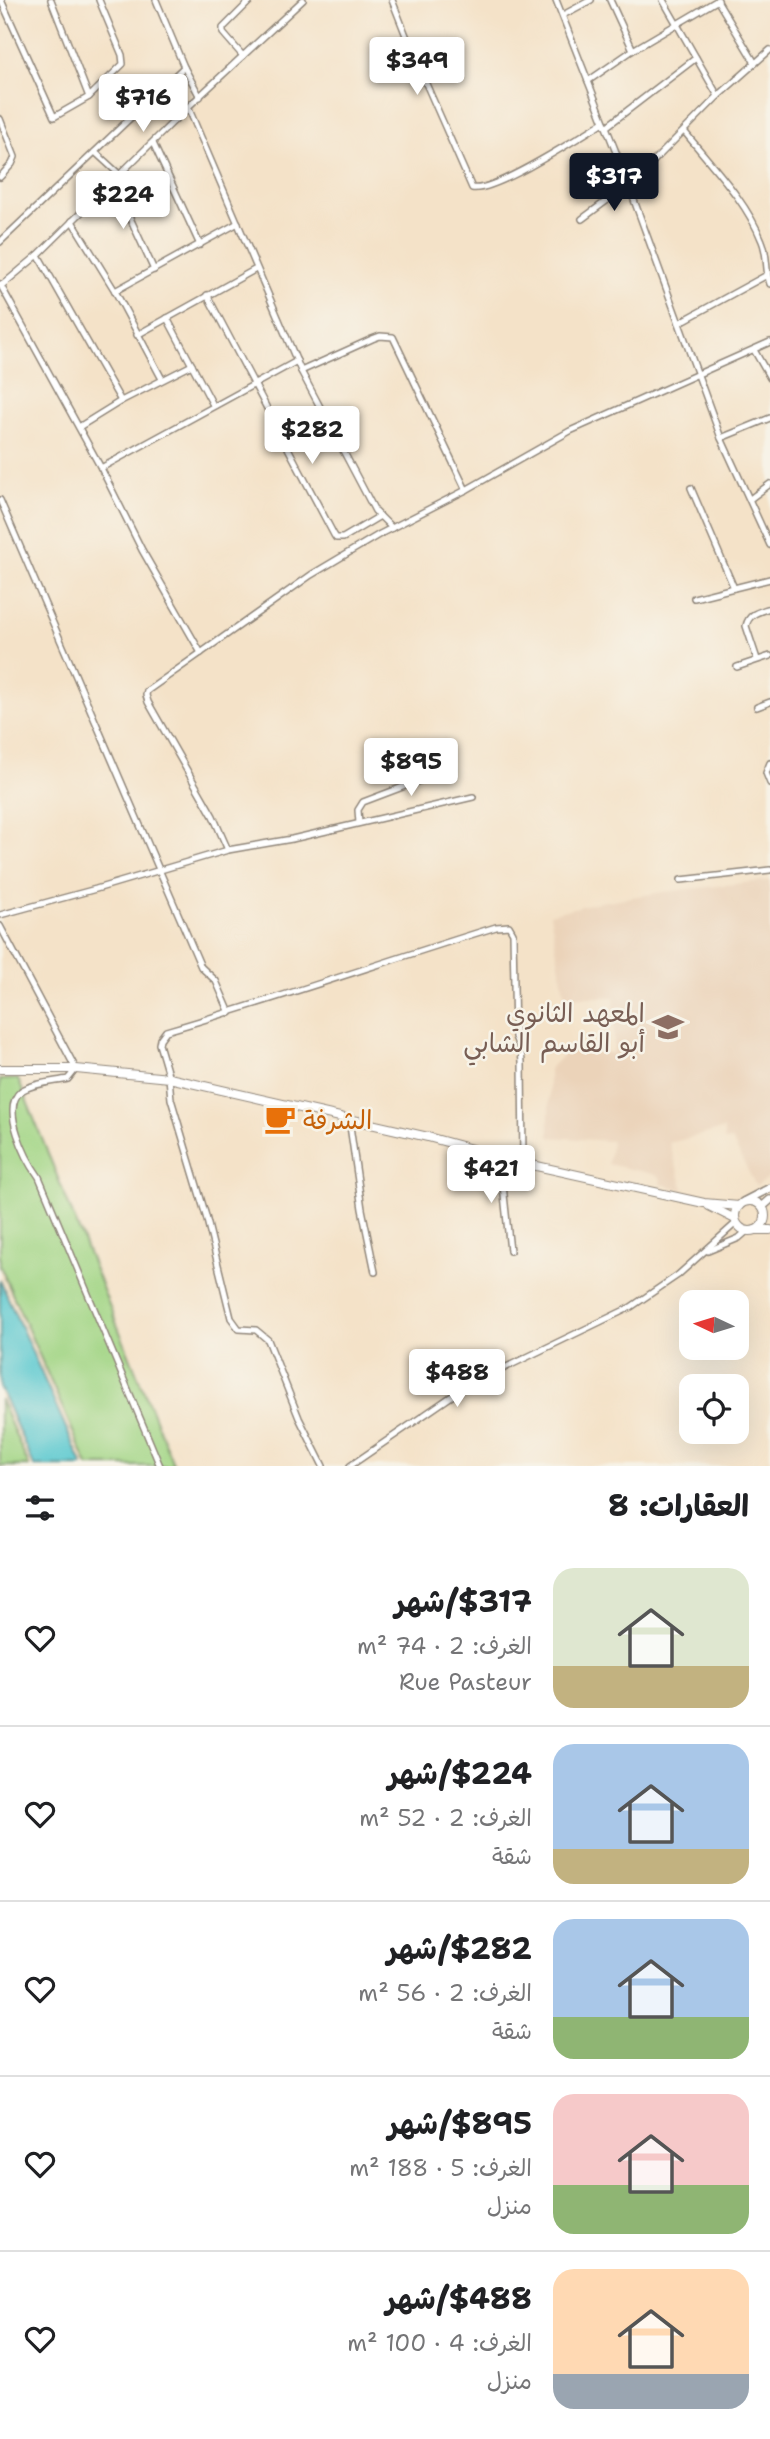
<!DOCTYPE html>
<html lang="ar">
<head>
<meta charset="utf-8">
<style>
  body { margin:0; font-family:"Shantell Sans","Playpen Sans Arabic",sans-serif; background:#f6f6f6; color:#202124; direction:rtl; height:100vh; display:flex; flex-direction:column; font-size:26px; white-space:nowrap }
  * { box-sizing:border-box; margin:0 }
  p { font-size:23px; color:#757577 }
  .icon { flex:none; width:38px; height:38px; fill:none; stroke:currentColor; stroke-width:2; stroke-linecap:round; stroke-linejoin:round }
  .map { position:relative; height:1466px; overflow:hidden; direction:ltr }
  .side { display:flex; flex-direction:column; background:#fff; flex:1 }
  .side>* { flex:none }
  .needle { width:46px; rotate:274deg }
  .tools { position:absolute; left:679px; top:1290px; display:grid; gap:14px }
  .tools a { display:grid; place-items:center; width:70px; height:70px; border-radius:14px; background:#fff; box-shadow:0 7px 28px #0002; font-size:35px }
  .price { position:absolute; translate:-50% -60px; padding:0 16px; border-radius:7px; background:#fff; color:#222; font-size:23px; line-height:46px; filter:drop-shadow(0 2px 4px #0008) }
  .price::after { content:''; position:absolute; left:50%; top:42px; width:21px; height:16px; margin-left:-10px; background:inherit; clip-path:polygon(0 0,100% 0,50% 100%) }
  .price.on { background:#111827; color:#fff }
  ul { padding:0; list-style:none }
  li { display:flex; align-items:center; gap:21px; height:175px; padding:0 21px }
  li+li { border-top:2px solid #e0e0e0 }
  li span { display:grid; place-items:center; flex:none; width:196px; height:140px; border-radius:21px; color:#555 }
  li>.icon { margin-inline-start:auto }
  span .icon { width:84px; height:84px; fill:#fffc; stroke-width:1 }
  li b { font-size:30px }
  h2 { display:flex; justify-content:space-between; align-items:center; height:84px; padding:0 21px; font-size:30px }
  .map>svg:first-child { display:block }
  .built { fill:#ebd3b9 }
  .green { fill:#a2d585; stroke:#668058; stroke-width:2 }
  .water { fill:#5bc9d0; stroke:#437a7e; stroke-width:2 }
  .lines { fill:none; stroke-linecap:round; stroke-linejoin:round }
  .street-casing { stroke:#90867a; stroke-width:8 }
  .secondary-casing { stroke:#90867a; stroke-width:10 }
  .primary-casing { stroke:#90867a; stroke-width:10 }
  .street { stroke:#fff; stroke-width:5 }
  .secondary { stroke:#fff; stroke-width:7 }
  .primary { stroke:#fff; stroke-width:8 }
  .labels { text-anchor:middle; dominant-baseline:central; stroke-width:5; stroke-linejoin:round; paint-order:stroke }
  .education-label { font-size:26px; fill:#785e54; stroke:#f7f3e8; text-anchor:end }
  .food-label { font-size:26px; fill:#c56008; stroke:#f7f3e8; text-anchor:start }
</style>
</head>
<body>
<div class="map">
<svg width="770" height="1466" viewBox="0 0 770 1466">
  <rect width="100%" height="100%" fill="#f7f3e8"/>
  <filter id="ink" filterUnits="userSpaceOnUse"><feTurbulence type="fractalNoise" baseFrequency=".0143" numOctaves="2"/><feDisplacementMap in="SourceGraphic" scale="14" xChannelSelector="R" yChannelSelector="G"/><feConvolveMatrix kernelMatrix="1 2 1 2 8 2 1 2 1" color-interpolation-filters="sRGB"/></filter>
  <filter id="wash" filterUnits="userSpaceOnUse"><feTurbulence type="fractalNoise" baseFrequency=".00686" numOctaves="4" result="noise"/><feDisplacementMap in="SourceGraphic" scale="28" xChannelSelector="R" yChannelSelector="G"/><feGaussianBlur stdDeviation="1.57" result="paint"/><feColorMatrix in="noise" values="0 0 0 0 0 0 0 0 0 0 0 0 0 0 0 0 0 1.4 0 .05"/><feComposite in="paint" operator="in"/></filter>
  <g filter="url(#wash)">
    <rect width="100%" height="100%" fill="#f4e2c8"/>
    <!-- built -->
    <path class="built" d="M 770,880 L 770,1177 L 756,1186 L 732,1140 L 724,1141 L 724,1129 L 669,1143 L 684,1190 L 660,1184 L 661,1179 L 657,1175 L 608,1164 L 612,1141 L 549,1137 L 549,1069 L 567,1051 L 613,1053 L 614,1045 L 614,997 L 565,997 L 550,914 L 594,903 L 664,892 Z"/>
    <!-- green -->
    <g class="green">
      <path d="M 18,1079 L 174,1466 L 88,1466 L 0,1266 L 0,1080 Z"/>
      <path d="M 0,1399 L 29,1466 L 0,1466 Z"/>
    </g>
    <!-- water -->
    <path class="water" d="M 0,1280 L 83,1466 L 34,1466 L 0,1388 Z"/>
  </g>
  <g filter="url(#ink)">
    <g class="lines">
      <defs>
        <g id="street">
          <path d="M 1,0 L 54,117 L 89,97 L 123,64 L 122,55 L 99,0"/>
          <path d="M 51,0 L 89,97"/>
          <path d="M 156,0 L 184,67 L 200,97"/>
          <path d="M 392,0 L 416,61 L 472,188 C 494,193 581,136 604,122"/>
          <path d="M 556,0 L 623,170 L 721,438 L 770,545"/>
          <path d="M 610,0 L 633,50"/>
          <path d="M 663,0 L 718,96"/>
          <path d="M 717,0 L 755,63"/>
          <path d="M 563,15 L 591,0"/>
          <path d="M 243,56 L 223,33 L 223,28 L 251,0"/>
          <path d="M 588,81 L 633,50 L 718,0"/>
          <path d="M 188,107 L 301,371 L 375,511 L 392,528"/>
          <path d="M 0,119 L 15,157 L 12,164 L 0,177"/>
          <path d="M 606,127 L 696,58"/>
          <path d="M 684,131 C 711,165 746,200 762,241 C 768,255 765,270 770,284"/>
          <path d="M 153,143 L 200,245"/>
          <path d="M 95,152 L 120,175"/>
          <path d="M 113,181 L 154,270"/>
          <path d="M 582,219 L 636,179 L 718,96 L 770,50"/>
          <path d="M 72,221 L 115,291 L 162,379"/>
          <path d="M 0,242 L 184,67"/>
          <path d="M 38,255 L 121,401"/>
          <path d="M 0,284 L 101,468 L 142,550 L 201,653"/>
          <path d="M 1,286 L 38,255 L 188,107 L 303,0"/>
          <path d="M 115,291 L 238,223"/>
          <path d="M 207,295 L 334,535 L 336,538 L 343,538 L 380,516"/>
          <path d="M 167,318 L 213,405"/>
          <path d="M 679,323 L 767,275"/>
          <path d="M 137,335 L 256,269"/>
          <path d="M 754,350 L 770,378"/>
          <path d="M 301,371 L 372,339 L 380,336 L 393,337 L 466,490"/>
          <path d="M 79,427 L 121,401 L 192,365"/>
          <path d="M 721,438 L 770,418"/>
          <path d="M 101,468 L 297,361"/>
          <path d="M 691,488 L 734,588"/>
          <path d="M 750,499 L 770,484"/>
          <path d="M 0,500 L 201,967 L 216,981 L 230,1013"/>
          <path d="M 694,598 L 770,579"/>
          <path d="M 757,659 L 746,626 C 749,613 759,612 770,608"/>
          <path d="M 737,667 L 770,656"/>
          <path d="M 757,707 L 770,702"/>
          <path d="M 770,763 L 766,773 L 770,783"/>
          <path d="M 359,823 L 358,810 L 363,802 L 453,768"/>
          <path d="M 228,850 L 213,816 L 148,702 L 146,695 L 147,691 L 311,575 L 380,534 L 466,490 L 570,431 L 770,342"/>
          <path d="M 681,880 L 770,870"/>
          <path d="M 0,915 L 96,889 L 228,850 L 292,839 L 473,797"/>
          <path d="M 0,926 L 76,1069 L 68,1079 C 53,1082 34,1083 21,1091 C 0,1108 26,1159 39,1177 L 160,1466"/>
          <path d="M 349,1119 L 362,1209 L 375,1272"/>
          <path d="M 500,1157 L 510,1251"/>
          <path d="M 708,1251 L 739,1238 L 747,1231"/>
          <path d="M 323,1466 L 299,1418 L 268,1340 L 256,1330 L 239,1329 L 231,1318 L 206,1216 L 171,1099 L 169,1078 L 159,1044 L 160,1039 L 166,1031 C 277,999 386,961 496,927 L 509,926 L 513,933 L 515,1037 L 521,1051 L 522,1062 L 523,1163"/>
          <path d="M 350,1466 L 465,1387 L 631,1307 L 678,1275 L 736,1223"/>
        </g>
        <g id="secondary">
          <path d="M 743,1202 L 770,1188"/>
          <path d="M 762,1207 L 770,1200"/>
        </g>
        <g id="primary">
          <path d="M 0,1069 L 76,1069 L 169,1078 L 428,1137 L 523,1163 L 704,1203 L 739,1206"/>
          <circle cx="750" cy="1216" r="15"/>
          <path d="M 709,1206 L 735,1219"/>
          <path d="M 756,1230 L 770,1230"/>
        </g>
      </defs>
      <!-- street casing -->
      <use href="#street" class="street-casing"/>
      <!-- secondary casing -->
      <use href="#secondary" class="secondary-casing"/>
      <!-- primary casing -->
      <use href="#primary" class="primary-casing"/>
      <!-- street -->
      <use href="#street" class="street"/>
      <!-- secondary -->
      <use href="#secondary" class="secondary"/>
      <!-- primary -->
      <use href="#primary" class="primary"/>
    </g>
  </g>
  <!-- icons -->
  <defs>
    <symbol id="school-bare" viewBox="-9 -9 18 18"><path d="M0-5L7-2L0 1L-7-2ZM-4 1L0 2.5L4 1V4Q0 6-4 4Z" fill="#8d6e63" stroke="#f7f3e8" stroke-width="2.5" paint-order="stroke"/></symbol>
    <symbol id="cafe-bare" viewBox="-9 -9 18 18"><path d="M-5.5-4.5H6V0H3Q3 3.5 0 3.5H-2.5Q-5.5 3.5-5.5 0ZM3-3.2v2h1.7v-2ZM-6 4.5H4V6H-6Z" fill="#e8710a" stroke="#f7f3e8" stroke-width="2.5" paint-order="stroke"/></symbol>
  </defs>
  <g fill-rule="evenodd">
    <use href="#school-bare" x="646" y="1005" width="44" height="44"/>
    <use href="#cafe-bare" x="258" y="1097" width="44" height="44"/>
  </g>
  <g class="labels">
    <!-- education labels -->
    <g class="education-label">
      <text x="645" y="1012">المعهد الثانوي<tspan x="645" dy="30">أبو القاسم الشابي</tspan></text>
    </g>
    <!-- food labels -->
    <g class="food-label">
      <text x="303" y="1119">الشرفة</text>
    </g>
  </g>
</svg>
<div class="tools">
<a><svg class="needle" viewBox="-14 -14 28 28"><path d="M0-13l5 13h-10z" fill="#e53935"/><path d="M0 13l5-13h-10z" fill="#757577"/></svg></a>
<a><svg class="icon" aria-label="locate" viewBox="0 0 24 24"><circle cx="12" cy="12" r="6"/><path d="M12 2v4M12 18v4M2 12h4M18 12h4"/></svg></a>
</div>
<b class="price" style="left:417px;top:97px">$349</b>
<b class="price" style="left:143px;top:134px">$716</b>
<b class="price on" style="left:614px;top:213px">$317</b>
<b class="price" style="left:123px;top:231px">$224</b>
<b class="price" style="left:312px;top:466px">$282</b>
<b class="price" style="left:411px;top:798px">$895</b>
<b class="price" style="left:491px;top:1205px">$421</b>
<b class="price" style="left:457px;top:1409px">$488</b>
</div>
<section class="side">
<h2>العقارات: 8<svg class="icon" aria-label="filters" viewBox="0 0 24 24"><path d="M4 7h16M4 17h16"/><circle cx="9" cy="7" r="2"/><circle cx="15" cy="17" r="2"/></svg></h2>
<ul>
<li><span style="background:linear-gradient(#dfe7d0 70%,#c2b280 0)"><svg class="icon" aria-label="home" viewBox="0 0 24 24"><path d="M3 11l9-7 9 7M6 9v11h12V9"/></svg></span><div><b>$317/شهر</b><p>الغرف: 2 · 74 m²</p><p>Rue Pasteur</p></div><svg class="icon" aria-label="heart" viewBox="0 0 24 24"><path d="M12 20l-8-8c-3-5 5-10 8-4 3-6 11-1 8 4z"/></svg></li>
<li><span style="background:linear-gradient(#a9c7e8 75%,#c2b280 0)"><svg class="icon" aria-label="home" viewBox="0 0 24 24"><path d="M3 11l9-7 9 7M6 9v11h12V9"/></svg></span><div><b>$224/شهر</b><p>الغرف: 2 · 52 m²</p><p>شقة</p></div><svg class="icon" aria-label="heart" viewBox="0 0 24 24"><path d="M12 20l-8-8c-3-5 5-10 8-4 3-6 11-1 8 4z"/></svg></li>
<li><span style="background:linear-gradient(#a9c7e8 70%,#8fb573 0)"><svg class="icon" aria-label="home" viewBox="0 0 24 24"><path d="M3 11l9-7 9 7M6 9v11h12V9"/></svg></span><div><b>$282/شهر</b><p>الغرف: 2 · 56 m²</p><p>شقة</p></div><svg class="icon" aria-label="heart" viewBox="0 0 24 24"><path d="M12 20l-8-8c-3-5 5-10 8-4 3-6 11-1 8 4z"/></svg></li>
<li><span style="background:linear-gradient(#f6c9c9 65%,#8fb573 0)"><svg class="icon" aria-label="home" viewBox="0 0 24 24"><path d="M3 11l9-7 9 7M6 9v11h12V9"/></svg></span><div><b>$895/شهر</b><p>الغرف: 5 · 188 m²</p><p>منزل</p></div><svg class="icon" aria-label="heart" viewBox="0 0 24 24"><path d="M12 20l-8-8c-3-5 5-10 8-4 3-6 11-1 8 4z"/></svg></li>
<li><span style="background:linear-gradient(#ffd9b3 75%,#9aa5b1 0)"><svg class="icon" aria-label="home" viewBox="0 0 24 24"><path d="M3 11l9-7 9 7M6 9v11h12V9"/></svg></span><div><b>$488/شهر</b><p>الغرف: 4 · 100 m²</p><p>منزل</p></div><svg class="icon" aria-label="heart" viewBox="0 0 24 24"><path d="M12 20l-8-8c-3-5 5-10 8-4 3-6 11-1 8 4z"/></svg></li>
</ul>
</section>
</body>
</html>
